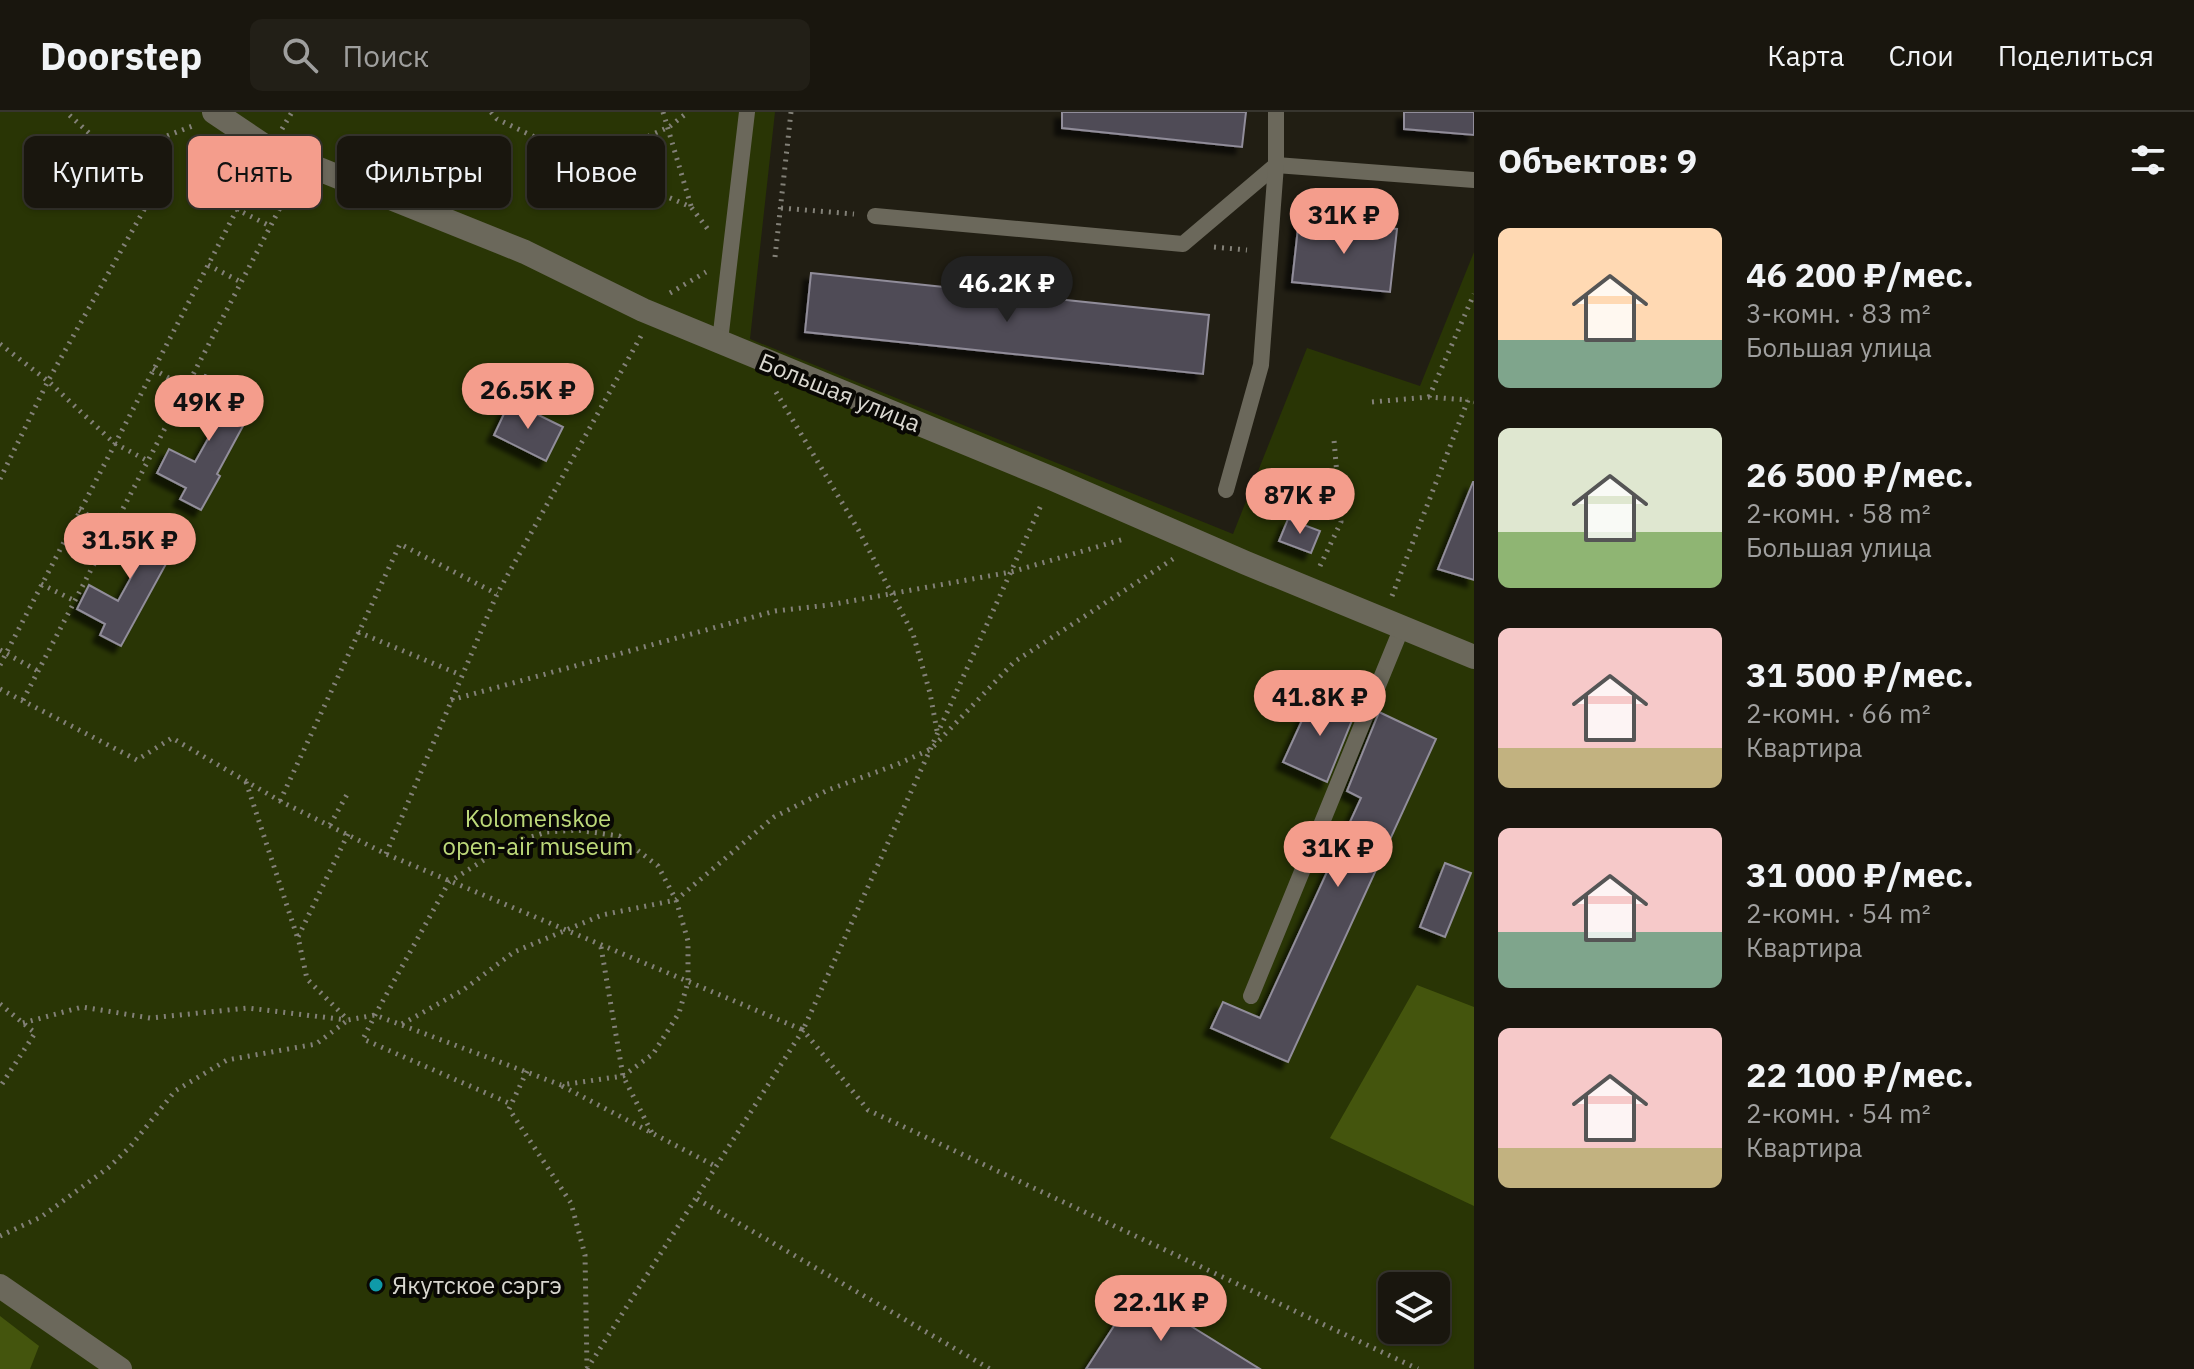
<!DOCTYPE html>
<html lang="ru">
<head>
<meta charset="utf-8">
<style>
  body { margin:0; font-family:"IBM Plex Sans",sans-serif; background:#221f17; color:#f1f3f6; height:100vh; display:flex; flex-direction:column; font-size:30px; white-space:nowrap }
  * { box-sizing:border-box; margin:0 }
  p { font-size:26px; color:#9f9f9e }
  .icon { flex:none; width:44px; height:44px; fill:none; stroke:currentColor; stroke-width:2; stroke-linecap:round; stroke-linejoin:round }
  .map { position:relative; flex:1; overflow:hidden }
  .drawer { display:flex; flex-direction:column; background:#19160e; width:720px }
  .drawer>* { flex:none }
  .banner { position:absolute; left:24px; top:24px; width:760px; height:72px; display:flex; gap:16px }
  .fabs { position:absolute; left:1378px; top:1160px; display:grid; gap:16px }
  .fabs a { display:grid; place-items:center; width:72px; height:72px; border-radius:12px; background:#19160e; box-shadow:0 2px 6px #0004,0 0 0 2px #37352e; font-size:40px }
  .price { position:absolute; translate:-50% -68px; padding:0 18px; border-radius:28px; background:#f49d8c; color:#111; font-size:26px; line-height:52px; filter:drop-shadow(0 2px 4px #0008) }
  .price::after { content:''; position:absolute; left:50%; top:48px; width:24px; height:18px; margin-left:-12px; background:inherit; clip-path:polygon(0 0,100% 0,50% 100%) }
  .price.on { background:#222; color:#fff }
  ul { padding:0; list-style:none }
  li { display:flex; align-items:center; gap:24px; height:200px; padding:0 24px }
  li span { display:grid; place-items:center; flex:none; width:224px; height:160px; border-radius:12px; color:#555 }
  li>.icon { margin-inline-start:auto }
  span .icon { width:96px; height:96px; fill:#fffc; stroke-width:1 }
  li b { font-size:34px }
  h2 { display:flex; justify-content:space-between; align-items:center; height:96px; padding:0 24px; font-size:34px }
  .tag { padding:0 28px; border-radius:12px; background:#19160e; box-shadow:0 2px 6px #0004,0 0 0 2px #37352e; font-size:28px; line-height:72px }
  .tag.on { background:#f49d8c; color:#111 }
  header { display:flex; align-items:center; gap:48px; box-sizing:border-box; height:112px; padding:0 40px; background:#19160e; border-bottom:2px solid #37352e }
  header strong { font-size:38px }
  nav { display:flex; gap:44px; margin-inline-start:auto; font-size:28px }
  .search { width:560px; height:72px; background:#221f17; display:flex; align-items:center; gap:20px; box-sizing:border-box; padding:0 28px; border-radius:12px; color:#9f9f9e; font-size:30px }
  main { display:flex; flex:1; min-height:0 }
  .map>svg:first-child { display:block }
  .green { fill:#293505; fill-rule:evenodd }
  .forest { fill:#44550d }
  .building { fill:#4f4b57; stroke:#918d9a; stroke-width:2; filter:url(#shadow) }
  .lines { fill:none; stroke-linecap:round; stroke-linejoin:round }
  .path { stroke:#838178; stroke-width:5; stroke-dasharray:2 6; stroke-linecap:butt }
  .lane { stroke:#6b685b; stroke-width:16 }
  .street { stroke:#6b685b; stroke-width:24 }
  .culture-dot { fill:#0f9aa8; stroke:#090804; stroke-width:3 }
  .labels { text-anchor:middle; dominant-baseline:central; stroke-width:8; stroke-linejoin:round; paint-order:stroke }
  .street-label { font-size:24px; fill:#d9d7d0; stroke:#090804 }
  .park-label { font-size:24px; fill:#bdd97a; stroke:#090804 }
  .poi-label { font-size:24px; fill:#d9d7d0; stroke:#090804; text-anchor:start }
</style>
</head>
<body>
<header>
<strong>Doorstep</strong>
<div class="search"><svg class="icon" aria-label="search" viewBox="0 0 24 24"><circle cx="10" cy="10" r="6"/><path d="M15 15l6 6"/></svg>Поиск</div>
<nav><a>Карта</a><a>Слои</a><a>Поделиться</a></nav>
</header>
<main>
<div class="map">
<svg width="1474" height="1257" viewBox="0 0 1474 1257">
  <defs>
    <filter id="shadow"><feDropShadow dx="-7" dy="7" stdDeviation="2" flood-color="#0009"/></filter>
  </defs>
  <rect width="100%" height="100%" fill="#211e13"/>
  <!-- green -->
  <path class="green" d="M 0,0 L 775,0 L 750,227 L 1233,422 L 1307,236 L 1420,274 L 1474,140 L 1474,1257 L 0,1257 ZM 1392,1174 L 1436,1174 L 1436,1218 L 1392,1218 Z"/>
  <!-- forest -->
  <g class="forest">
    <path d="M 1417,873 L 1474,895 L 1474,1094 L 1330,1026 Z"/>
    <path d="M 0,1204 L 39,1234 L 30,1257 L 0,1257 Z"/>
  </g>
  <!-- building -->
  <g class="building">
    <path d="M 1062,0 L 1246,0 L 1242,35 L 1062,16 Z"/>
    <path d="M 1404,0 L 1474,0 L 1474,23 L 1404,17 Z"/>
    <path d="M 1299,107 L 1397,117 L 1390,180 L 1292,170 Z"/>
    <path d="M 811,161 L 1209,203 L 1203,262 L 805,220 Z"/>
    <path d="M 205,263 L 256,290 L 217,362 L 220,364 L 201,398 L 180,387 L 186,376 L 157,361 L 169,337 L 195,350 L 222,302 L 193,287 Z"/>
    <path d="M 510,289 L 563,315 L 546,349 L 494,323 Z"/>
    <path d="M 1473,370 L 1474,370 L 1474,468 L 1438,457 Z"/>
    <path d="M 128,403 L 178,430 L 121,534 L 100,523 L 105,512 L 77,497 L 89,473 L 118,489 L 144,442 L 116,427 Z"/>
    <path d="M 1288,407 L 1320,419 L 1311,441 L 1279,429 Z"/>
    <path d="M 1314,582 L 1355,601 L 1327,670 L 1283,650 Z"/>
    <path d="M 1379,600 L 1436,627 L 1288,950 L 1211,916 L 1223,890 L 1260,906 L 1361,686 L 1347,679 Z"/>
    <path d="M 1445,751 L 1471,761 L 1445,825 L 1420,815 Z"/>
    <path d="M 1136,1180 L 1260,1257 L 1086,1257 Z"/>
  </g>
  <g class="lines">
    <!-- path -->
    <g class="path">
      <path d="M 491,0 L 497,7 L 589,51 L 669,15 L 688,0"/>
      <path d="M 663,0 L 691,94"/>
      <path d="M 282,17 L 292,0"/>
      <path d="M 115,44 L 195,13"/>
      <path d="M 589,51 L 691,95 L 710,120"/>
      <path d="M 781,96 L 854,102"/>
      <path d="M 236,97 L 270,114"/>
      <path d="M 1214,135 L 1247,138"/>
      <path d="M 775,145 L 791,0"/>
      <path d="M 208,153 L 241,170"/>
      <path d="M 670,181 L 706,160"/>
      <path d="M 0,232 L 48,269 L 114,331 L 148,349"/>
      <path d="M 153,257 L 186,276"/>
      <path d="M 776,280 L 859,419 L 913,522 L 930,581 L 937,619"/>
      <path d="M 1429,285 L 1474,182"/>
      <path d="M 1372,290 L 1429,285 L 1468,288"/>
      <path d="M 0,367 L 48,269 L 145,96 L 146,73 L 66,0"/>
      <path d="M 79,398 L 112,417"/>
      <path d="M 1320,454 L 1341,410 L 1334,328"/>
      <path d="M 41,472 L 75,489"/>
      <path d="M 1392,484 L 1468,288 L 1474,290"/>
      <path d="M 358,520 L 461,563"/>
      <path d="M 0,538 L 38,559"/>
      <path d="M 0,553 L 258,57"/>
      <path d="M 0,577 L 137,648 L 172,626 L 280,689 L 386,742 L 803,918 L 1042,391"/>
      <path d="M 23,588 L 281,94 L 295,73"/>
      <path d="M 451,588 L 775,499 L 829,493 L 1011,460 L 1124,427"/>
      <path d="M 246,670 L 297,824"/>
      <path d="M 280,689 L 400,432 L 497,482"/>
      <path d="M 330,713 L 349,679"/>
      <path d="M 348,722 L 298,825 L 307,867 L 348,908 L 375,903 L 561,973 L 623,964 L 653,942 L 679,901 L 688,870 L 688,829 L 676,788 L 658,754 L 619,724 L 577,718 L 547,720 L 511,731 L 449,770 L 375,903 L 363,927 L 511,992"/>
      <path d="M 386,742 L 497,482 L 641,224"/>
      <path d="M 601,835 L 623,964 L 652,1021"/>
      <path d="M 0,892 L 35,921 L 0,975"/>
      <path d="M 23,911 L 82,895 L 150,906 L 248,896 L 347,908"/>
      <path d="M 402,912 L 463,878 L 514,840 L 602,803 L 676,788 L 774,705 L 828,678 L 898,652 L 931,637 L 1014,550 L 1173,447"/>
      <path d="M 527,959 L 509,997 L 571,1091 L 585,1143 L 587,1255"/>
      <path d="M 562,974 L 717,1055"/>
      <path d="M 697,1087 L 990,1257"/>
      <path d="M 0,1124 L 41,1105 L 108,1056 L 130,1035 L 175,979 L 227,948 L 316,932 L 348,908"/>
      <path d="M 587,1257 L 803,918 L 868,998 L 1418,1257"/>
    </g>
    <!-- lane -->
    <g class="lane">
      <path d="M 875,104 L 1183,132 L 1276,53 L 1474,68"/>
      <path d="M 720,229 L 747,0"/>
      <path d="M 1226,378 L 1261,253 L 1276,53 L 1276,0"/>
      <path d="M 1251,884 L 1402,515"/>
    </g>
    <!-- street -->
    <g class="street">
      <path d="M 214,0 L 269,37 L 525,140 L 643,198 L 1053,367 L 1246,451 L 1474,545"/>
      <path d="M 0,1174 L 120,1257"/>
    </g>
  </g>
  <!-- markers -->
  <circle class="culture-dot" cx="376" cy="1173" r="8"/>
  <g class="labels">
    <!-- street labels -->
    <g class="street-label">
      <text transform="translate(840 280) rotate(22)">Большая улица</text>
    </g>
    <!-- park labels -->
    <g class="park-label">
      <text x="538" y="706">Kolomenskoe<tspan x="538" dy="28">open-air museum</tspan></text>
    </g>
    <!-- poi labels -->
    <g class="poi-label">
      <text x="392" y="1173">Якутское сэргэ</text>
    </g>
  </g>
</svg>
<div class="fabs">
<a><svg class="icon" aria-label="layers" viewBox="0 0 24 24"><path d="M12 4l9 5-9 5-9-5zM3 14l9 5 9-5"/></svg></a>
</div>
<b class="price" style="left:1344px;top:144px">31K ₽</b>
<b class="price on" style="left:1007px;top:212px">46.2K ₽</b>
<b class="price" style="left:528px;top:319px">26.5K ₽</b>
<b class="price" style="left:209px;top:331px">49K ₽</b>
<b class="price" style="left:1300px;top:424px">87K ₽</b>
<b class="price" style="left:130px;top:469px">31.5K ₽</b>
<b class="price" style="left:1320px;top:626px">41.8K ₽</b>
<b class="price" style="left:1338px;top:777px">31K ₽</b>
<b class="price" style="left:1161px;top:1231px">22.1K ₽</b>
<div class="banner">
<a class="tag">Купить</a>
<a class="tag on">Снять</a>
<a class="tag">Фильтры</a>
<a class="tag">Новое</a>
</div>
</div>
<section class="drawer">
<h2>Объектов: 9<svg class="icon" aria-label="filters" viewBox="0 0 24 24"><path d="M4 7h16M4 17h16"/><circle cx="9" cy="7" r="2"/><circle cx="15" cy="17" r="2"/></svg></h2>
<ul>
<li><span style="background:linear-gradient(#ffd9b3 70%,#7fa58c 0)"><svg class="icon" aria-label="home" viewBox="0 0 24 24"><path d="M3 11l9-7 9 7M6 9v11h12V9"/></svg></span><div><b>46 200 ₽/мес.</b><p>3-комн. · 83 m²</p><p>Большая улица</p></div></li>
<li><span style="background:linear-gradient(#dfe7d0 65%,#8fb573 0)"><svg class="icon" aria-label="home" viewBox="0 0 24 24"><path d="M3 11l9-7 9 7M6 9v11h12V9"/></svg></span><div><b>26 500 ₽/мес.</b><p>2-комн. · 58 m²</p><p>Большая улица</p></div></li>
<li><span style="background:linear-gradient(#f6c9c9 75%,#c2b280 0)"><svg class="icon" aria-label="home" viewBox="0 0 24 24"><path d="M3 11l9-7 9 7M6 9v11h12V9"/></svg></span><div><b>31 500 ₽/мес.</b><p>2-комн. · 66 m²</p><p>Квартира</p></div></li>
<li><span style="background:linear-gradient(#f6c9c9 65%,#7fa58c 0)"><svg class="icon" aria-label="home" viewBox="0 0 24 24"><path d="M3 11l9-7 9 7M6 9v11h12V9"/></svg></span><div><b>31 000 ₽/мес.</b><p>2-комн. · 54 m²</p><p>Квартира</p></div></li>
<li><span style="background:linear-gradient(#f6c9c9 75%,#c2b280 0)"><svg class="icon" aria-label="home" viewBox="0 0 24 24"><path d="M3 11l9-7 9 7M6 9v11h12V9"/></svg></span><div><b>22 100 ₽/мес.</b><p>2-комн. · 54 m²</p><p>Квартира</p></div></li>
</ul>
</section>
</main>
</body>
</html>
